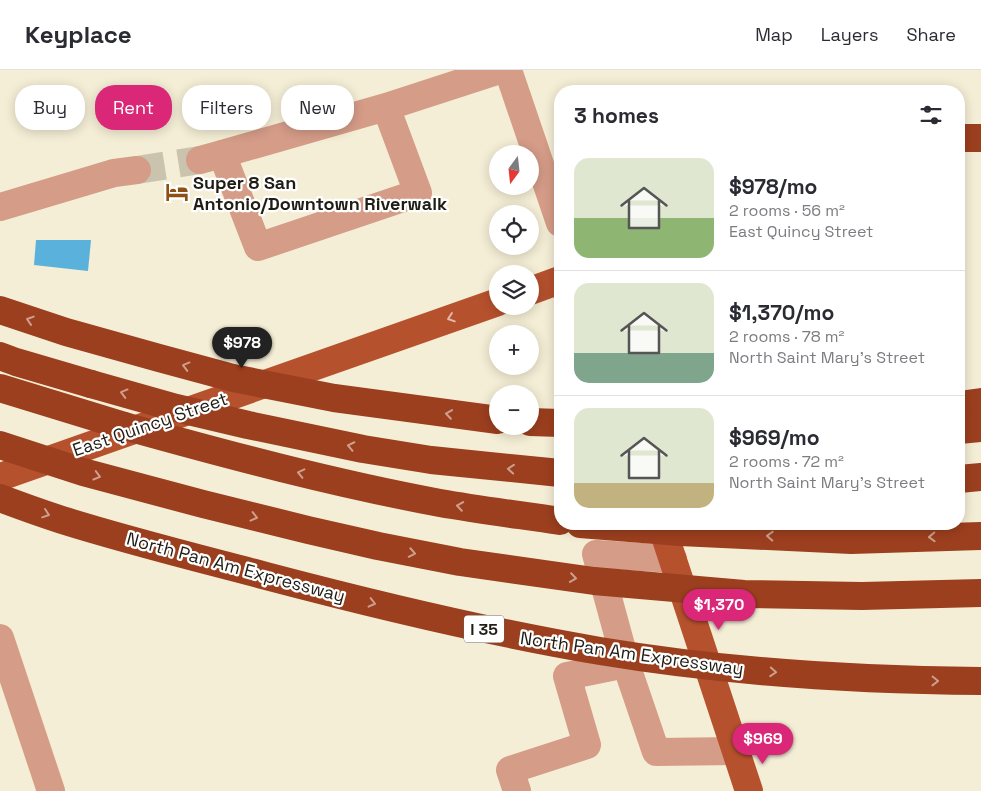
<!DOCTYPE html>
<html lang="en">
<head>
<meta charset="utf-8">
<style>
  body { margin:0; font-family:"Space Grotesk",sans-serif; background:#f7f7f7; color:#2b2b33; height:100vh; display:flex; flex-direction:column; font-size:19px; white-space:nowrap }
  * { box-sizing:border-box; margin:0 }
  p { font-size:16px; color:#7c7c81 }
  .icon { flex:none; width:28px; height:28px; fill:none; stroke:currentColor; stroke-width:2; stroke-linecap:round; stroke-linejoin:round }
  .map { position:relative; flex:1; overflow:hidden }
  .side { position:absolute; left:554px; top:15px; width:411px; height:445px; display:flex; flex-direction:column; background:#fff; border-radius:20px; box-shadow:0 2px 12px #0003 }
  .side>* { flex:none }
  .top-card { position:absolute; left:15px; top:15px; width:464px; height:45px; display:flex; gap:10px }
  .needle { width:32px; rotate:195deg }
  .fabs { position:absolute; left:489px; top:75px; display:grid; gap:10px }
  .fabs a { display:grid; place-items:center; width:50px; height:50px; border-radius:50%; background:#fff; box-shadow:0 2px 12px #0003; font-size:25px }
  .price { position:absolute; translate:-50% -42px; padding:0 11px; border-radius:18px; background:#db2777; color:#fff; font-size:16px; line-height:32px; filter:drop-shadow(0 1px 2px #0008) }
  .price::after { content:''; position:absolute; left:50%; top:30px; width:15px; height:11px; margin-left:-8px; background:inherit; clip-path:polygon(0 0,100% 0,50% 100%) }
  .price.current { background:#222; color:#fff }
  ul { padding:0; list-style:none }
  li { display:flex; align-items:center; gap:15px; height:125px; padding:0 20px }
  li+li { border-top:1px solid #e1e1e2 }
  li span { display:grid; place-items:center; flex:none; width:140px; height:100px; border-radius:15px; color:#555 }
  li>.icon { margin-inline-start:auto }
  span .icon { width:60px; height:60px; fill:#fffc; stroke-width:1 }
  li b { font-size:21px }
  h2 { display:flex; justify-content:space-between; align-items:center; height:60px; padding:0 20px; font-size:21px }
  .pill { padding:0 18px; border-radius:20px; background:#fff; box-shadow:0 2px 12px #0003; font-size:18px; line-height:45px }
  .pill.current { background:#db2777; color:#fff }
  header { display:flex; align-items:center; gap:30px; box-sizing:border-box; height:70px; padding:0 25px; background:#fff; border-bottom:1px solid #e1e1e2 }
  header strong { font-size:24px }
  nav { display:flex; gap:28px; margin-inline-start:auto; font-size:18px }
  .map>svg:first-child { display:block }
  .water { fill:#59b1dc }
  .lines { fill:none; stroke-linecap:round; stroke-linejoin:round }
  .minor-tunnel { stroke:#cac4af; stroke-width:28; stroke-dasharray:28 14; stroke-linecap:butt }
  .minor { stroke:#d59c88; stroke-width:28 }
  .major { stroke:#b6512d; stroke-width:28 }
  .highway { stroke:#9c3f1e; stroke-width:28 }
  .highway-bridge { stroke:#9c3f1e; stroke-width:28 }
  .oneway { stroke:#e2b9ab }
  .oneway2 { stroke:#ce9f8e }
  .labels { text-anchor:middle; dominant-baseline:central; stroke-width:4.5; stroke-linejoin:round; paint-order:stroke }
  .shield { fill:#fff; stroke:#62615a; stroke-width:1 }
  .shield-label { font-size:16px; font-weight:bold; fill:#1f1d14 }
  .poi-label { font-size:18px; font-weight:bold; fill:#1f1d14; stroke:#fff; text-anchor:start }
  .street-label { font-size:18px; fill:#1f1d14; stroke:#fff }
</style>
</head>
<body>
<header>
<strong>Keyplace</strong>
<nav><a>Map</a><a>Layers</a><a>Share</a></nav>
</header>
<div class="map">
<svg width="981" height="721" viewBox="0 0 981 721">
  <rect width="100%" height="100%" fill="#f5eed6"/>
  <!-- water -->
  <path class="water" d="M 36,170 L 91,170 L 88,201 L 34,195 Z"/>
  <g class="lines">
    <!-- minor-tunnel -->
    <path class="minor-tunnel" d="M 137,100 L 200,90"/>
    <!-- minor -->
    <g class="minor">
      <path d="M 508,0 L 560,153"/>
      <path d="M 386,37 L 418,123 L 258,177 L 222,84 L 386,37 L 500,0"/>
      <path d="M 200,90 L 222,84"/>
      <path d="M 0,137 L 114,103 L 137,100"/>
      <path d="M 0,568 L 51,721"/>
      <path d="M 626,594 L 596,484 L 673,489"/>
      <path d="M 517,721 L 510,700 L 587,675 L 567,606 L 626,594 L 656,682 L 736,681"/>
    </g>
    <!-- major -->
    <g class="major">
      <path d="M 530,221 L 560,210"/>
      <path d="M 0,407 L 498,232"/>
      <path d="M 661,454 L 749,721"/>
    </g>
    <!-- highway -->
    <g class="highway">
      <path d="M 964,68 L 981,68"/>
      <path d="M 0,286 L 16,292 L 91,314"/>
      <path d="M 0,318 L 124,356"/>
      <path d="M 959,335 L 981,332"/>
      <path d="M 530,352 L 560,353"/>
      <path d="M 959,360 L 981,358"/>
      <path d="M 959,409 L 981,407"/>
    </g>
    <!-- highway-bridge -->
    <g class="highway-bridge">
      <path d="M 0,240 L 66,262 L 159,288 L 233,308 L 334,328 L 498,350"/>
      <path d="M 91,314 L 176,338 L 248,355 L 363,379 L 431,390 L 560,403"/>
      <path d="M 124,356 C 228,385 333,413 440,433 C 480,440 520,445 560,451"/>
      <path d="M 0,375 L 83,402 L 203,434 L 308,460 L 378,476 L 460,492 L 594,511 L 744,524 L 862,526 L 981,523"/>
      <path d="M 0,428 C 21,436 41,443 62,450 C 129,471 198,488 266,506 C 376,535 487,562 600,581 C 726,602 854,610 981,611"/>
      <path d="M 580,454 L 680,462 L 851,470 L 981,466"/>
    </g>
  </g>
  <!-- one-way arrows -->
  <defs><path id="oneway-chevron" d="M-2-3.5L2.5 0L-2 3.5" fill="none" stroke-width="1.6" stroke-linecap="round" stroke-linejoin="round" transform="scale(1.25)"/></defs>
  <use class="oneway" href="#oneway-chevron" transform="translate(451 248) rotate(161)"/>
  <g class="oneway2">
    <use href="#oneway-chevron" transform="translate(30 250) rotate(-162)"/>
    <use href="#oneway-chevron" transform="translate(186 296) rotate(-165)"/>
    <use href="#oneway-chevron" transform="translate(124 323) rotate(-165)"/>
    <use href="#oneway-chevron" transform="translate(449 344) rotate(-172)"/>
    <use href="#oneway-chevron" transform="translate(351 376) rotate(-168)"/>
    <use href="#oneway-chevron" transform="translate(511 399) rotate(-175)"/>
    <use href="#oneway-chevron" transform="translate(301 403) rotate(-167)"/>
    <use href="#oneway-chevron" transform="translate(97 406) rotate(16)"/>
    <use href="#oneway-chevron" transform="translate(460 436) rotate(-171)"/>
    <use href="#oneway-chevron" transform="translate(46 444) rotate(19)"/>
    <use href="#oneway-chevron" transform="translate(254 447) rotate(14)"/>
    <use href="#oneway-chevron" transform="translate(770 466) rotate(-177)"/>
    <use href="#oneway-chevron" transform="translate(932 467) rotate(178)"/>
    <use href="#oneway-chevron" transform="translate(412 483) rotate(11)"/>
    <use href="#oneway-chevron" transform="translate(573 508) rotate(8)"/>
    <use href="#oneway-chevron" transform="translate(372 533) rotate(14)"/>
    <use href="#oneway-chevron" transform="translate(773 602) rotate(4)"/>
    <use href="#oneway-chevron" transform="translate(935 611) rotate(1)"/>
  </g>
  <!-- icons -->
  <defs>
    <symbol id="hotel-bare" viewBox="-9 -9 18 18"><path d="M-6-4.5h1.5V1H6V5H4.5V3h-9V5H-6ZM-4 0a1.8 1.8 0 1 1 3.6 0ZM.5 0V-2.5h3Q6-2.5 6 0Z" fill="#8e5014" stroke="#fff" stroke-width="2.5" paint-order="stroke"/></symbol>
  </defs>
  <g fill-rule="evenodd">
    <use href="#hotel-bare" x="161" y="106" width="32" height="32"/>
  </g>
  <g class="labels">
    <!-- shield labels -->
    <rect class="shield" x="464" y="545.5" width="40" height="27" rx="4"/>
    <g class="shield-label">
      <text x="484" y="559">I 35</text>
    </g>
    <!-- poi labels -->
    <g class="poi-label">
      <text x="193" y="112">Super 8 San<tspan x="193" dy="21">Antonio/Downtown Riverwalk</tspan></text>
    </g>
    <!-- street labels -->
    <g class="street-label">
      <text transform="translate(150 354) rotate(-19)">East Quincy Street</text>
      <text transform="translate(236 497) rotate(15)">North Pan Am Expressway</text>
      <text transform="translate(632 583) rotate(8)">North Pan Am Expressway</text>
    </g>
  </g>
</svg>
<div class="fabs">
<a><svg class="needle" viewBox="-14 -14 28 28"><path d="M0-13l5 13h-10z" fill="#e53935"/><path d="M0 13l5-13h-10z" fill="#7c7c81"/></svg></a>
<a><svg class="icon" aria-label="locate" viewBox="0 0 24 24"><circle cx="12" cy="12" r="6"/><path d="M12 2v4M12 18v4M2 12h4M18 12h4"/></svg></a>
<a><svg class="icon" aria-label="layers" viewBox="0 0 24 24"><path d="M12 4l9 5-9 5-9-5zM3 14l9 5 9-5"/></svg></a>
<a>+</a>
<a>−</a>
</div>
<b class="price current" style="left:242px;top:299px">$978</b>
<b class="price" style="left:719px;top:561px">$1,370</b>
<b class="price" style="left:763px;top:695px">$969</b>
<div class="top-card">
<a class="pill">Buy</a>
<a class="pill current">Rent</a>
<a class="pill">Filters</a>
<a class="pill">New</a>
</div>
<section class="side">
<h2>3 homes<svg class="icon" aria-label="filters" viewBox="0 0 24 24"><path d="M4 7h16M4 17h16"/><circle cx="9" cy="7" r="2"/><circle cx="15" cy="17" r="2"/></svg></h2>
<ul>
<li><span style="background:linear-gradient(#dfe7d0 60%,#8fb573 0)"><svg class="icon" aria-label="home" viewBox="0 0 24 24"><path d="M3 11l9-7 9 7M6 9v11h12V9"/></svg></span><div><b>$978/mo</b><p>2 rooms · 56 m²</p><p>East Quincy Street</p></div></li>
<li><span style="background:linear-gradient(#dfe7d0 70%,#7fa58c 0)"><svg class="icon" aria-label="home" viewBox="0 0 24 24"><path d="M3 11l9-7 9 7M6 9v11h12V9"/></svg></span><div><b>$1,370/mo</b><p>2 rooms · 78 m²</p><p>North Saint Mary's Street</p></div></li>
<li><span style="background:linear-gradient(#dfe7d0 75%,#c2b280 0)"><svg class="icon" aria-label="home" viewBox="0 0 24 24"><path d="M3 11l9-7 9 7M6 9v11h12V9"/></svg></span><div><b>$969/mo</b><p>2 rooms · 72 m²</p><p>North Saint Mary's Street</p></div></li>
</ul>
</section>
</div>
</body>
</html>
